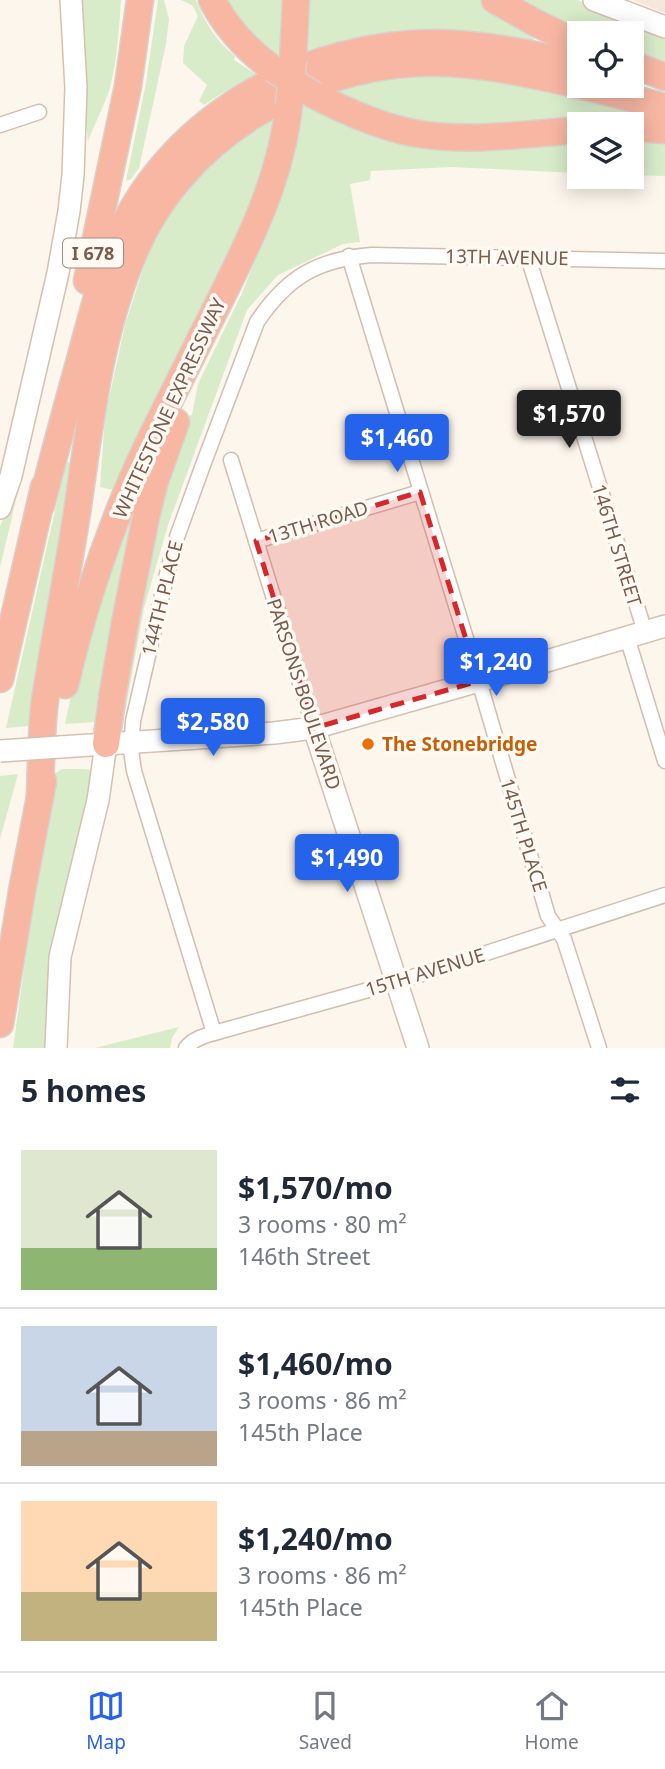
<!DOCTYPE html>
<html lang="en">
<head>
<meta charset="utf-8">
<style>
  body { margin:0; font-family:"Noto Sans",sans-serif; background:#f2f2f3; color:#1f2937; height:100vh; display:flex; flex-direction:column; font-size:26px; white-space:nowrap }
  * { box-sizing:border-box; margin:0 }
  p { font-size:23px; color:#747a83 }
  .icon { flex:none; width:38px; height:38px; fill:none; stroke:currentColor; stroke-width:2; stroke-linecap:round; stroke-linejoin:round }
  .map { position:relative; height:1048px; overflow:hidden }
  .side { display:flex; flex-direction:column; background:#fff; flex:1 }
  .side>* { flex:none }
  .buttons { position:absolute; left:567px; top:21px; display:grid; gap:14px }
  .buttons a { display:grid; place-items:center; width:77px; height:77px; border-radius:0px; background:#fff; box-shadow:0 4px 18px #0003; font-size:35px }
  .price { position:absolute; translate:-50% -60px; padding:0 16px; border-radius:7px; background:#2563eb; color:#fff; font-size:23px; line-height:46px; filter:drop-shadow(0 2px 4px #0008) }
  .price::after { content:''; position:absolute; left:50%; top:42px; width:21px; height:16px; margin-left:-10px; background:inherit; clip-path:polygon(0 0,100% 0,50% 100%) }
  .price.on { background:#222; color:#fff }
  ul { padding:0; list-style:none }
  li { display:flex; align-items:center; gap:21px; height:175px; padding:0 21px }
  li+li { border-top:2px solid #e0e1e3 }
  li span { display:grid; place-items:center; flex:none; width:196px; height:140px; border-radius:0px; color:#555 }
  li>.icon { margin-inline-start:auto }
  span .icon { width:84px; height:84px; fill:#fffc; stroke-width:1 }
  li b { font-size:30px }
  h2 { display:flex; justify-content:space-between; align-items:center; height:84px; padding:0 21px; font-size:30px }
  .dock { display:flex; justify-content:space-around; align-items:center; height:98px; border-top:2px solid #e0e1e3; background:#fff; font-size:19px; color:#747a83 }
  .dock a { display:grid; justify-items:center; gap:4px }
  .dock .on { color:#2563eb }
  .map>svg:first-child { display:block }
  .residential { fill:#f5e8da }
  .green { fill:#d8ecc9 }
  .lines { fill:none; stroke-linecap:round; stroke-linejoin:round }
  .street-casing { stroke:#d1beb0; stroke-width:17 }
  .secondary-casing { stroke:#d6c0b0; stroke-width:24 }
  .highway-casing { stroke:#dad1cd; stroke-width:29 }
  .street { stroke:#fff; stroke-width:14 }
  .secondary { stroke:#fff; stroke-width:21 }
  .highway { stroke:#f7b7a3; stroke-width:26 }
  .secondary-bridge-casing { stroke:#d6c0b0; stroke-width:24; stroke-linecap:butt }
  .highway-bridge-casing { stroke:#dad1cd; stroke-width:29; stroke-linecap:butt }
  .secondary-bridge { stroke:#fff; stroke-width:21 }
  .highway-bridge { stroke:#f7b7a3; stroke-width:26 }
  .marked { fill:#d62828; fill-opacity:0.2; stroke:#d62828; stroke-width:5; stroke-dasharray:14 9; stroke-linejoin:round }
  .food-dot { fill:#e8710a; stroke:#fffaf3; stroke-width:2.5 }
  .labels { text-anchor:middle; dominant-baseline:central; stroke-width:7; stroke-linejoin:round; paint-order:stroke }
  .shield { fill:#fffaf3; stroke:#a28b7f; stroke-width:2 }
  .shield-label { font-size:18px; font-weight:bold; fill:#7a5c4d }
  .street-label { font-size:19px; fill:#7a5c4d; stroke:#fffaf3 }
  .food-label { font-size:19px; font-weight:bold; fill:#c56008; stroke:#fffaf3; text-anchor:start }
</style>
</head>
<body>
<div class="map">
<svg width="665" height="1048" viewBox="0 0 665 1048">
  <rect width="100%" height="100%" fill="#fdf6ec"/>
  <!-- residential -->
  <path class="residential" d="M 632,0 L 665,0 L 665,13 Z"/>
  <!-- green -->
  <g class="green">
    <path d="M 81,0 L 121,0 C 119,29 117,67 108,94 C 102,110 94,125 88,141 L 82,83 Z"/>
    <path d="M 158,0 L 164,0 L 169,19 L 166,44 L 139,168 L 131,179 L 126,181 L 146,83 Z"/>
    <path d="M 181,0 L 196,0 C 205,23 216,41 235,56 L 234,60 L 257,75 L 219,95 L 204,105 L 199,101 L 207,85 L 183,63 L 184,46 L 198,16 L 193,6 Z"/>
    <path d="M 221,0 L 288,0 L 283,64 L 273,58 Z"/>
    <path d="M 304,0 L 482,0 L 534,36 L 534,45 L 306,56 L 309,22 L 304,21 Z"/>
    <path d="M 522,0 L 578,0 L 665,38 L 665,66 L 632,54 L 632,33 L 582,33 Z"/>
    <path d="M 425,72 L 573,89 L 665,120 L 634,123 L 598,123 L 522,129 L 407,124 L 326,89 Z"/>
    <path d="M 299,101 L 324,113 L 579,141 L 579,173 L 451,167 L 371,171 L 370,180 L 350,184 L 360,242 L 343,244 L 278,275 L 247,310 L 168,525 L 144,608 L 125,712 L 121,710 L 158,503 L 185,417 L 192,415 L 198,384 L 242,293 L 277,204 Z"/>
    <path d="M 276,111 L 261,190 L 113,490 L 100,487 L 105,417 L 125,325 L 154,235 L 189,175 Z"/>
    <path d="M 632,140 L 665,141 L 665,176 L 632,175 Z"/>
    <path d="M 43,386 L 3,555 L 0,567 L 0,526 L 13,499 Z"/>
    <path d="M 66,462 L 74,463 L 30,726 L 6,728 Z"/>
    <path d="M 141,497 L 98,719 L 95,722 L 65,724 L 81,648 L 119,530 Z"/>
    <path d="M 62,769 L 84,769 L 93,770 L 45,1048 L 13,1048 L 45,819 L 53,775 Z"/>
    <path d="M 18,774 L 0,839 L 0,776 Z"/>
    <path d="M 179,1027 L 172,1038 L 170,1048 L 95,1048 Z"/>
  </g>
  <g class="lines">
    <defs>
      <g id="street">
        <path d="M 0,125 L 39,112"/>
        <path d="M 349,256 L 479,681 L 548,916 L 564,939 L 599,1048"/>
        <path d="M 528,257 L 645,632"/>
        <path d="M 231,460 L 314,728"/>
        <path d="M 256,541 L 420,492"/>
        <path d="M 627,637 L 665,761"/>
        <path d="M 214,1033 L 134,771 L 131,750 L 133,721 L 167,574 L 177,537 L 203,465 L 257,322 C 287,277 318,259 372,255 L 665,261"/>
        <path d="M 186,1048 C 193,1039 204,1036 214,1033 L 397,982 L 665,895"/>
      </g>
      <g id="secondary">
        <path d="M 594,0 L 665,27"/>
        <path d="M 0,508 L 11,476 L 58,273 L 69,211 L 73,175 L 76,88 L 71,0"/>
        <path d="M 314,728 L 418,1048"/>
        <path d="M 60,747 L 274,733 L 314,728 L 479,681 L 665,626"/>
        <path d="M 56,1048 L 60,957 L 98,800 L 106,744"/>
      </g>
      <g id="highway">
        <path d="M 212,0 C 227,29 247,50 273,69"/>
        <path d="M 495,0 L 534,22 L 579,44"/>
        <path d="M 293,60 L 296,0"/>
        <path d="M 632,64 L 665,77"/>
        <path d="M 583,86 L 665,107"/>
        <path d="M 314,95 C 345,111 378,126 413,133 C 468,143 524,134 579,130"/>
        <path d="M 632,128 L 665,130"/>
        <path d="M 87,281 L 128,86 L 140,0"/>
        <path d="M 41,505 C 54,455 67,406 81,356 C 92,315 102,274 119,235 C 174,114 308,42 438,43 C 485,44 533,54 579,64"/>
        <path d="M 0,679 L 44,487"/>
        <path d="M 65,685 C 85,599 114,514 153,434 C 174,392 194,351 215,310 C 248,244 281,180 289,105"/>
        <path d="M 106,744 L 113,692 L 126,617 L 146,517 L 154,484 L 176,422"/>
        <path d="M 40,797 C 41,765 41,732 45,700 C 55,638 67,576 77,513 C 90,424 99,334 135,250 C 182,140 301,68 419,63 C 472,61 527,73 579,85"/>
        <path d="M 0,1024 L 22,891 L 43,781"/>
      </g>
    </defs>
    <!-- street casing -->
    <use href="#street" class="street-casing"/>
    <!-- secondary casing -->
    <use href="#secondary" class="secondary-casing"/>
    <!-- highway casing -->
    <use href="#highway" class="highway-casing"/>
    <!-- street -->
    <use href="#street" class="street"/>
    <!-- secondary -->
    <use href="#secondary" class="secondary"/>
    <!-- highway -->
    <use href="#highway" class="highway"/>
    <defs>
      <path id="secondary-bridge" d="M 0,751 L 60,747"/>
      <g id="highway-bridge">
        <path d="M 273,69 L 314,95"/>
        <path d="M 289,105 L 293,60"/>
      </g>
    </defs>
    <!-- secondary-bridge casing -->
    <use href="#secondary-bridge" class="secondary-bridge-casing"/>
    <!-- highway-bridge casing -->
    <use href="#highway-bridge" class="highway-bridge-casing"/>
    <!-- secondary-bridge -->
    <use href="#secondary-bridge" class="secondary-bridge"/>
    <!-- highway-bridge -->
    <use href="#highway-bridge" class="highway-bridge"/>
  </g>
  <!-- marked area -->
  <path class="marked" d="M 420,492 L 479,681 L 314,728 L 256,541 Z"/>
  <!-- markers -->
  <circle class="food-dot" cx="368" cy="744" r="7"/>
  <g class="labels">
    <!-- shield labels -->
    <rect class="shield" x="63" y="238.5" width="60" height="29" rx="5"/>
    <g class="shield-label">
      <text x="93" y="253">I 678</text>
    </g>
    <!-- street labels -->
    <g class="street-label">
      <text transform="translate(507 257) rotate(1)">13TH AVENUE</text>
      <text transform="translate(169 408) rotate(-65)">WHITESTONE EXPRESSWAY</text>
      <text transform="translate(318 522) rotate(-17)">13TH ROAD</text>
      <text transform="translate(617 545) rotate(73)">146TH STREET</text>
      <text transform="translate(162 598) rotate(-76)">144TH PLACE</text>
      <text transform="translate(304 694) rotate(72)">PARSONS BOULEVARD</text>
      <text transform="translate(524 835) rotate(73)">145TH PLACE</text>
      <text transform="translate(425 972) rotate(-17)">15TH AVENUE</text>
    </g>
    <!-- food labels -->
    <g class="food-label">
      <text x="382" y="744">The Stonebridge</text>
    </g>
  </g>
</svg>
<div class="buttons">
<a><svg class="icon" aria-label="locate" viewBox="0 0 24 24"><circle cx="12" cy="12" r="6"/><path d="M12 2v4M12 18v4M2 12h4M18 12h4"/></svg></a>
<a><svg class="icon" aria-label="layers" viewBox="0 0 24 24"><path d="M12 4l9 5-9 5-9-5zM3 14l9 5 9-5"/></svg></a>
</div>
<b class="price on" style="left:569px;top:450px">$1,570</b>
<b class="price" style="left:397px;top:474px">$1,460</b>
<b class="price" style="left:496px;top:698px">$1,240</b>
<b class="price" style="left:213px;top:758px">$2,580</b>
<b class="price" style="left:347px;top:894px">$1,490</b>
</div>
<section class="side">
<h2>5 homes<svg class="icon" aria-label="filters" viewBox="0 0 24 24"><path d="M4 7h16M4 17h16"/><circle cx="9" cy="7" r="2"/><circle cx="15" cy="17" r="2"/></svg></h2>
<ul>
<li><span style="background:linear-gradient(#dfe7d0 70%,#8fb573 0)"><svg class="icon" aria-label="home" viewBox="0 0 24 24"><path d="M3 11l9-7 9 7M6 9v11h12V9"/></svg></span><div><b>$1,570/mo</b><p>3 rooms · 80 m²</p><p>146th Street</p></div></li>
<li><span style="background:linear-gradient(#c9d6e8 75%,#b9a48a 0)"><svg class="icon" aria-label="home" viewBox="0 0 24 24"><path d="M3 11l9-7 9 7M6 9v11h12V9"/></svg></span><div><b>$1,460/mo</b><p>3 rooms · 86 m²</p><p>145th Place</p></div></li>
<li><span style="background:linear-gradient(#ffd9b3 65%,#c2b280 0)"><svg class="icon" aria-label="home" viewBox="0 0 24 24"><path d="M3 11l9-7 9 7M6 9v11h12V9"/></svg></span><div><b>$1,240/mo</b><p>3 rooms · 86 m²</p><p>145th Place</p></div></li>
</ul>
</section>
<nav class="dock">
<a class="on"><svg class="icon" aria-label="map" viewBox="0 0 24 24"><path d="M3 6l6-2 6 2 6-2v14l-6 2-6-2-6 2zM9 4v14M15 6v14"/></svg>Map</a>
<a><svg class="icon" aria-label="saved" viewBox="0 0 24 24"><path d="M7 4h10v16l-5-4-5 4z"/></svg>Saved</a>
<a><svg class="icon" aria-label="home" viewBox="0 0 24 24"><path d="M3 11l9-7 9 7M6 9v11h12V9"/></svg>Home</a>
</nav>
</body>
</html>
